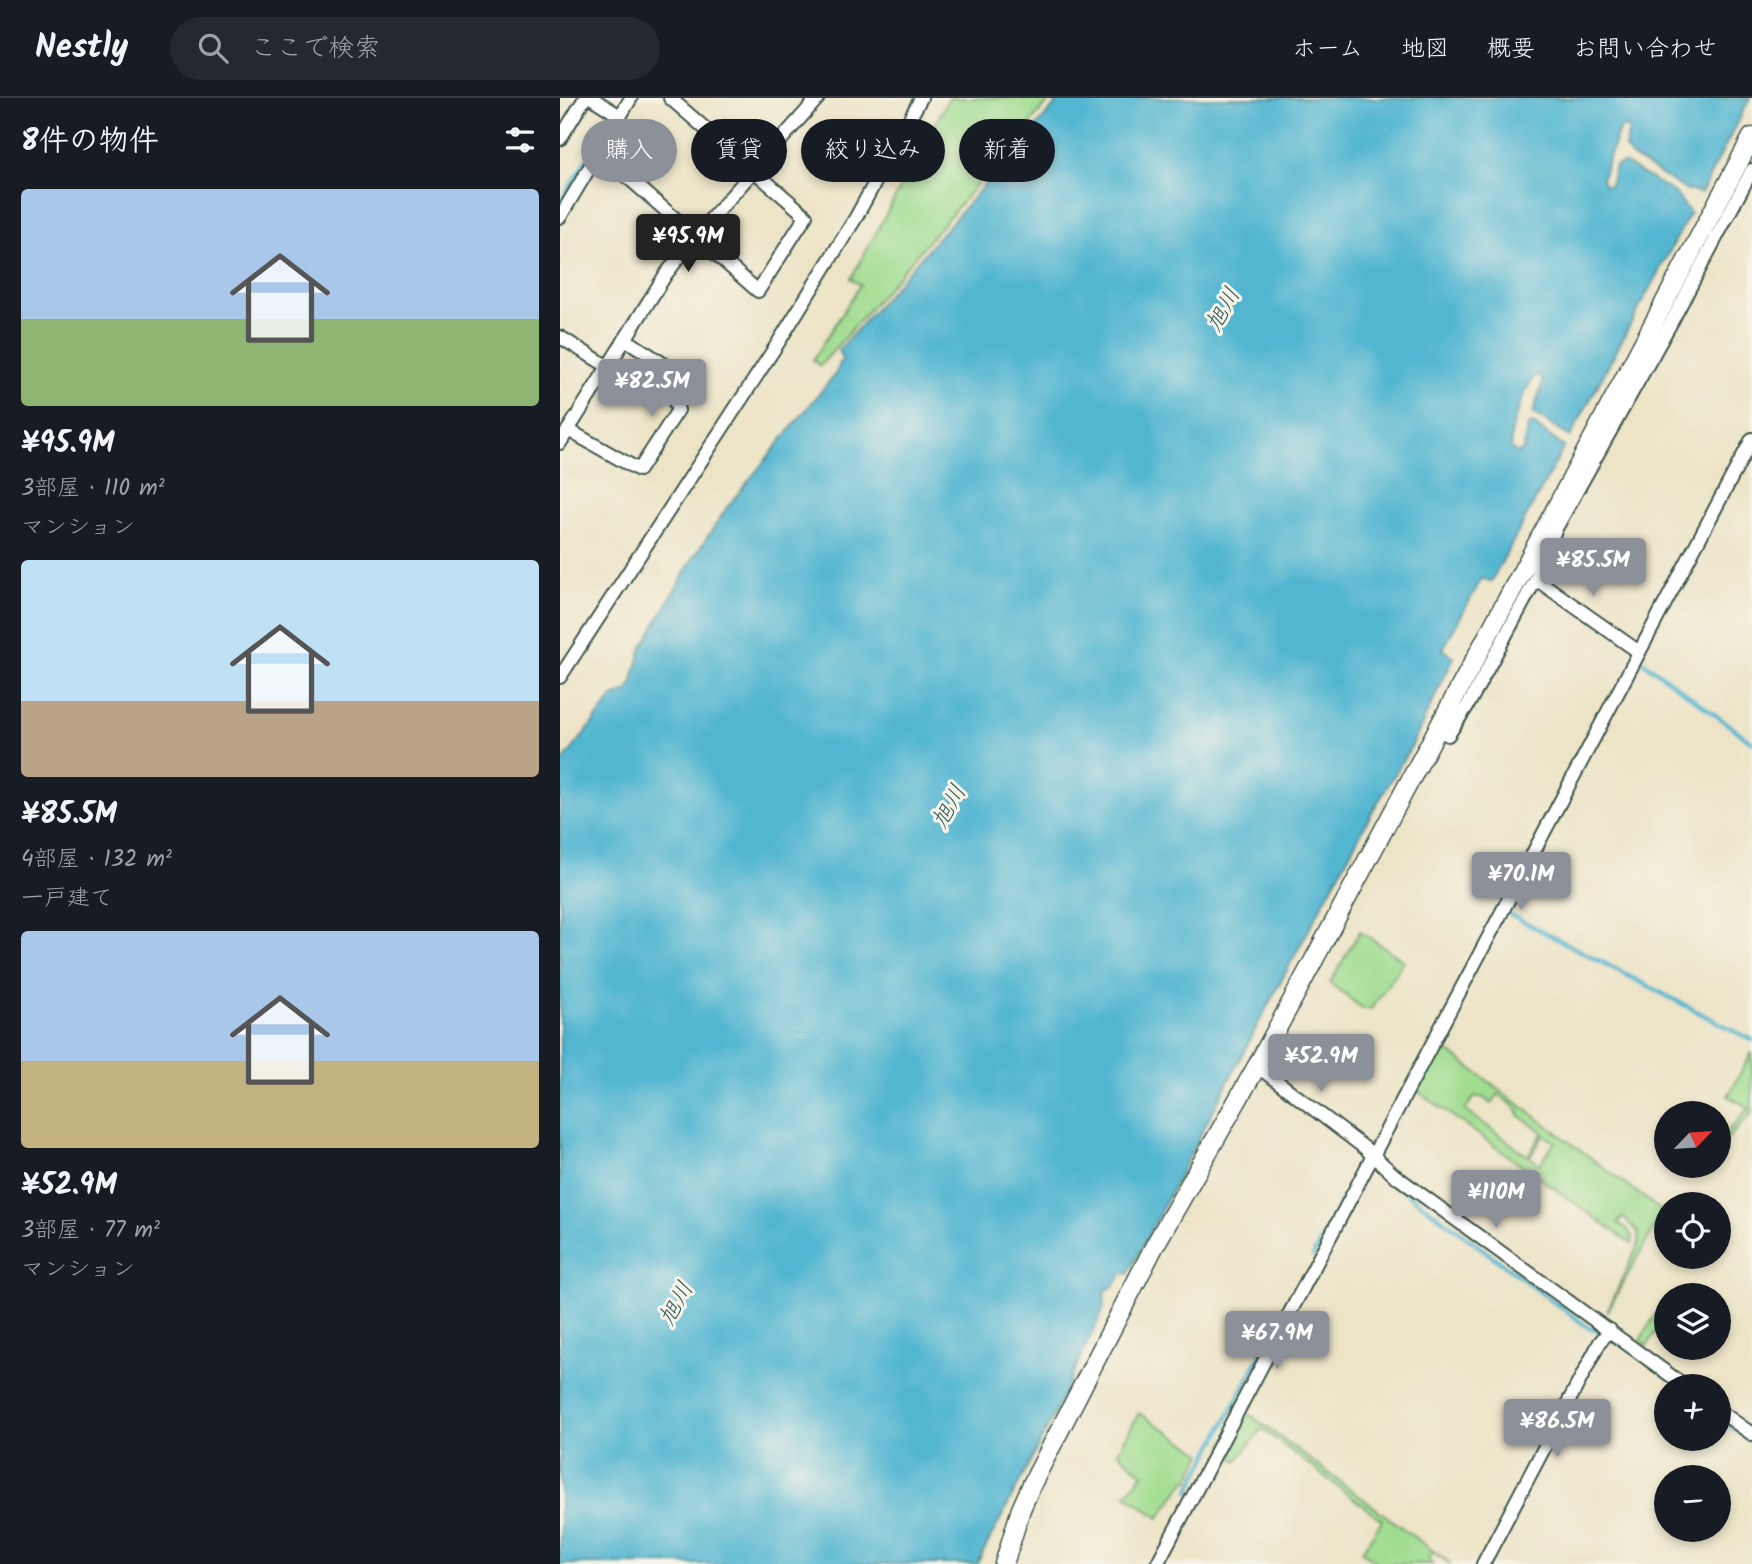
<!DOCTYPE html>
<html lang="ja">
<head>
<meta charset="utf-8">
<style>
  body { margin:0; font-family:Kalam,"Klee One",sans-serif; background:#242831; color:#f1f3f6; height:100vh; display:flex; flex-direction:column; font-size:26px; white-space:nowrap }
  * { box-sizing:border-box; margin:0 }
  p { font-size:23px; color:#9ea1a6 }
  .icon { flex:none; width:38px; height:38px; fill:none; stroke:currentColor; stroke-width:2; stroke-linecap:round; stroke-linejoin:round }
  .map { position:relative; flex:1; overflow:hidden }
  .details { display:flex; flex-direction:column; background:#171b24; width:560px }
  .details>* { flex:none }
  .banner { position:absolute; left:21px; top:21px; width:665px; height:63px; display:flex; gap:14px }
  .needle { width:46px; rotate:65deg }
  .buttons { position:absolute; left:1094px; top:1003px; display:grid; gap:14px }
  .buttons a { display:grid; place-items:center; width:77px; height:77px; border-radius:50%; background:#171b24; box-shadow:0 4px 10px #0003; font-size:35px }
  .price { position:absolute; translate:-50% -60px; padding:0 16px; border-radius:7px; background:#8c9099; color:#fff; font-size:23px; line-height:46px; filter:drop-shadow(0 2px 4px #0008) }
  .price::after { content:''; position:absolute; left:50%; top:42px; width:21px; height:16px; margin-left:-10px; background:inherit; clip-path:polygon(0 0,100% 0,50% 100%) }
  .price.active { background:#222; color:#fff }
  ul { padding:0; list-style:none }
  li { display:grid; align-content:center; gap:14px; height:371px; padding:0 21px }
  li span { display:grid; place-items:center; height:217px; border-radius:7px; color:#555 }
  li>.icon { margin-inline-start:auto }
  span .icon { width:126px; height:126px; fill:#fffc; stroke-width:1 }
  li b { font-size:30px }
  h2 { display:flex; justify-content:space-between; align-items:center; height:84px; padding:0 21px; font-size:30px }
  .pill { padding:0 24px; border-radius:32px; background:#171b24; box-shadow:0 4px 10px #0003; font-size:24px; line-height:63px }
  .pill.active { background:#8c9099; color:#fff }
  header { display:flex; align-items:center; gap:42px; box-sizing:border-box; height:98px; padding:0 35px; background:#171b24; border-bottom:2px solid #363941 }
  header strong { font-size:33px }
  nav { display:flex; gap:38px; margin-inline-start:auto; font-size:24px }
  .search { width:490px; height:63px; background:#242831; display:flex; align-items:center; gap:18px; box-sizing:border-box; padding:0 24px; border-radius:38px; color:#9ea1a6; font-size:26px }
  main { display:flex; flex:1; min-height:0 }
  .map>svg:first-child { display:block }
  .green { fill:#a1dd91; stroke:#608d62; stroke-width:2; fill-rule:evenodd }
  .water { fill:#52b6d1; stroke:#387a82; stroke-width:2 }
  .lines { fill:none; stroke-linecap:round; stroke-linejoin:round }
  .stream { stroke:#52b6d1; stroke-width:4.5 }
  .street-casing { stroke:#3e564a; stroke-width:16 }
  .secondary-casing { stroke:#3e564a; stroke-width:21 }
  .street { stroke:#fff; stroke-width:12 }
  .secondary { stroke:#fff; stroke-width:18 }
  .labels { text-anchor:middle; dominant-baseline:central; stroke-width:6; stroke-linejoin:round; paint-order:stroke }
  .water-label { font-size:23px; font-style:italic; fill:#2c5b5b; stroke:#f7f3e8 }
</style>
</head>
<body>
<header>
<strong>Nestly</strong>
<div class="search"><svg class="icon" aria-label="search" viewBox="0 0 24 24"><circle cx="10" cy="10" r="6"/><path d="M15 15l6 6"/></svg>ここで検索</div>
<nav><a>ホーム</a><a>地図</a><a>概要</a><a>お問い合わせ</a></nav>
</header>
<main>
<section class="details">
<h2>8件の物件<svg class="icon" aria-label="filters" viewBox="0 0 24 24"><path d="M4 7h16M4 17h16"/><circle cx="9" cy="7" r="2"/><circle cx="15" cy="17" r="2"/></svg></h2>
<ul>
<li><span style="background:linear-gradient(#a9c7e8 60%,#8fb573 0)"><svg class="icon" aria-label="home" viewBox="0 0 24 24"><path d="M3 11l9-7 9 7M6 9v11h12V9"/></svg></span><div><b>¥95.9M</b><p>3部屋 · 110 m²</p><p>マンション</p></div></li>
<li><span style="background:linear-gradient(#bfe0f5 65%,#b9a48a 0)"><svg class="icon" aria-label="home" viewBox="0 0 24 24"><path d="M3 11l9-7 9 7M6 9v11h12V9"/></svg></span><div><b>¥85.5M</b><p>4部屋 · 132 m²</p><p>一戸建て</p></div></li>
<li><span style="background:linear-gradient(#a9c7e8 60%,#c2b280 0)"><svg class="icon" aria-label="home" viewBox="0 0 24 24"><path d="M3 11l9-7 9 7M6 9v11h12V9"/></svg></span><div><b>¥52.9M</b><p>3部屋 · 77 m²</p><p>マンション</p></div></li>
</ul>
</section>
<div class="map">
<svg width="1192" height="1466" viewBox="0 0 1192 1466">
  <rect width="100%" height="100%" fill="#f7f3e8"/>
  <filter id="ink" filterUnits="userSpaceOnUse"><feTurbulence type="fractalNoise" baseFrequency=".0143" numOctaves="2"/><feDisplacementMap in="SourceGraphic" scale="14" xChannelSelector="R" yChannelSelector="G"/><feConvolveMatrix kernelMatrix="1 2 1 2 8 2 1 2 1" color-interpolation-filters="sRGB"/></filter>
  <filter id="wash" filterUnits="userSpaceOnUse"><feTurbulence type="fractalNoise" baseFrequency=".00686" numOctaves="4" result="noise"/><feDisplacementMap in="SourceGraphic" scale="28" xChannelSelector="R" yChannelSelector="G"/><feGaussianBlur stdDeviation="1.57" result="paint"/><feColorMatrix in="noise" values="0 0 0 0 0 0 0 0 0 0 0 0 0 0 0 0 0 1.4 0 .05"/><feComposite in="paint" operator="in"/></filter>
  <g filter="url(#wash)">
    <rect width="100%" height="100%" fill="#ede4c7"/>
    <!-- green -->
    <g class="green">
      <path d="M 389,0 L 492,0 L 260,268 L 253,262 L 300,187 L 291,181 Z"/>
      <path d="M 800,833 L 844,863 L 811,911 L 803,911 L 770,885 Z"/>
      <path d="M 880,947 L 1103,1114 L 1047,1214 L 1079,1145 L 1078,1134 L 1063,1119 L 1058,1125 L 1066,1130 L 1073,1139 L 1072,1146 L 856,992 ZM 939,996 L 956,1010 L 960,1018 L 983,1034 L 968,1058 L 905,1012 L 915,998 L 924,1000 L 931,1006 ZM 984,1037 L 995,1044 L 980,1066 L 970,1059 Z"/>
      <path d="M 1192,954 L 1192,1015 L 1159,1050 L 1159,1043 L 1189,1010 L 1168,998 Z"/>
      <path d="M 1099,1211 L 1106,1216 L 1106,1219 L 1087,1248 L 1080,1242 Z"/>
      <path d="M 682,1311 L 891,1466 L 873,1454 L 868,1461 L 873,1466 L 819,1466 L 802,1453 L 822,1422 L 702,1331 L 677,1363 L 662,1350 Z"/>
      <path d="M 579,1315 L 642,1355 L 629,1383 L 626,1382 L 599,1420 L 566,1397 L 583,1376 L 558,1354 Z"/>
    </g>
    <!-- water -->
    <path class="water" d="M 501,0 L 1190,0 L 1141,95 L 1126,92 L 1071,58 L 1065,50 L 1069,32 L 1065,29 L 1059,32 L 1042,80 L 1044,87 L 1050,87 L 1055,68 L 1064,65 L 1115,95 L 1130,115 L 1010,339 L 973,315 L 983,283 L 977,277 C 966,284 949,332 951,346 C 951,352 953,352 958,355 L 963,352 L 968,328 L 972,325 L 1004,349 L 931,484 L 922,480 L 883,551 L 894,559 L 852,647 L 811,716 L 706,911 L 568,1176 L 563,1175 L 554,1188 L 545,1193 L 544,1210 L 485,1335 L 417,1466 L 0,1466 L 0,667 L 53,599 L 67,593 L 72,587 L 81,552 L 132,462 L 168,408 L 276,275 L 282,261 L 279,252 Z"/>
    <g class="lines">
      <!-- stream -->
      <g class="stream">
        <path d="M 0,105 L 54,16"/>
        <path d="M 1081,562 L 1192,644"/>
        <path d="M 949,816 L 1192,942"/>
        <path d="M 811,1064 L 820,1075 L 1029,1230 L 1040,1233"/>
        <path d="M 753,1158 L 783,1101"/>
        <path d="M 1170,1328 L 1192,1344"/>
        <path d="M 629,1393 L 711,1237"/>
      </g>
    </g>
  </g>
  <g filter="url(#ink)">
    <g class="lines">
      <defs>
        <g id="street">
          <path d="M 32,0 L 60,18"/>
          <path d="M 0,41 L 25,0"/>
          <path d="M 40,55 L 198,193 L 246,118 L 110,0"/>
          <path d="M 0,119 L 71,0"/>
          <path d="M 0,239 L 47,268"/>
          <path d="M 8,332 L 79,372 L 118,312 L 116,307 L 131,284 L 65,241"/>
          <path d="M 0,345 L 106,176 L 135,139 L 258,0"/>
          <path d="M 995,432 L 1113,221 L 1192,72"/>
          <path d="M 976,481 L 1079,554"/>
          <path d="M 0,579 L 218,245 L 295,121 L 361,0"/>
          <path d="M 878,631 L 888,637 L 908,607 L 976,481 L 995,432 L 991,429"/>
          <path d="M 697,968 L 806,1051 L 833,1076 L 1125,1288"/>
          <path d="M 1158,1312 L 1192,1336"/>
          <path d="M 597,1466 L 1192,341"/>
          <path d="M 923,1466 L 1040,1244 L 1050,1232"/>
        </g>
        <path id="secondary" d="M 444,1466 L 461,1411 L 472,1386 L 595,1147 L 697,968 L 987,427 L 1192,39"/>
      </defs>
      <!-- street casing -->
      <use href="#street" class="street-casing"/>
      <!-- secondary casing -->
      <use href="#secondary" class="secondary-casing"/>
      <!-- street -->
      <use href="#street" class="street"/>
      <!-- secondary -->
      <use href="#secondary" class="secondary"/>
    </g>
  </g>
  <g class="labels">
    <!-- water labels -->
    <g class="water-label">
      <text transform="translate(664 212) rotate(-61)">旭川</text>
      <text transform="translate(390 709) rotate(-61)">旭川</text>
      <text transform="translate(117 1206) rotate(-61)">旭川</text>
    </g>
  </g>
</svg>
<div class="buttons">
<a><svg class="needle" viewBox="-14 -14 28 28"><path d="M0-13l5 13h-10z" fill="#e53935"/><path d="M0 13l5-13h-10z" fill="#9ea1a6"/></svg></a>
<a><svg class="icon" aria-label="locate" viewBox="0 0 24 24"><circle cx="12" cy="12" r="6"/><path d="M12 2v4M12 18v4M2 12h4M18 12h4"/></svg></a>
<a><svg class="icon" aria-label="layers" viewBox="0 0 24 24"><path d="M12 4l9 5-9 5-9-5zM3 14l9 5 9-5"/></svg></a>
<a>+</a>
<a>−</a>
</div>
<b class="price active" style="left:128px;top:176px">¥95.9M</b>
<b class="price" style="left:92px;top:321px">¥82.5M</b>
<b class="price" style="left:1033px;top:500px">¥85.5M</b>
<b class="price" style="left:961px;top:814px">¥70.1M</b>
<b class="price" style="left:761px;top:996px">¥52.9M</b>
<b class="price" style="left:936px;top:1132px">¥110M</b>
<b class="price" style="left:717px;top:1273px">¥67.9M</b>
<b class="price" style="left:997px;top:1361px">¥86.5M</b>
<div class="banner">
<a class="pill active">購入</a>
<a class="pill">賃貸</a>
<a class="pill">絞り込み</a>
<a class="pill">新着</a>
</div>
</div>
</main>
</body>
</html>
